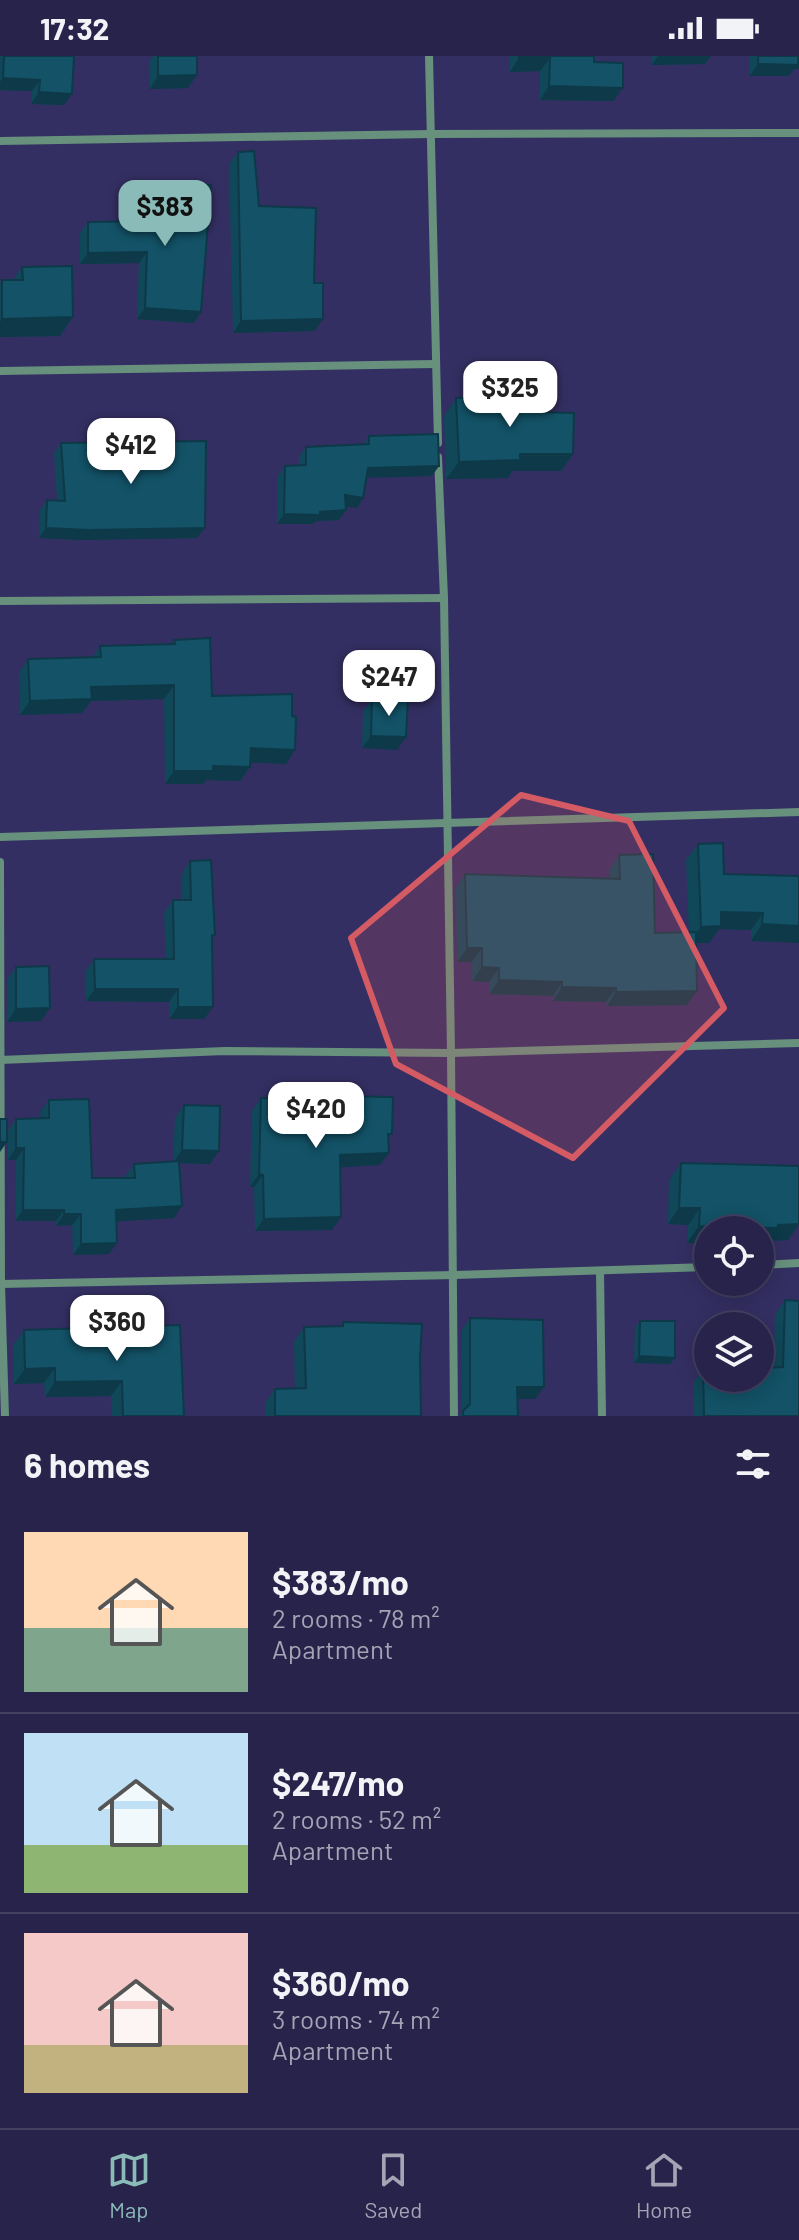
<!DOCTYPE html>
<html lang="en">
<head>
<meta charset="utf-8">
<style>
  body { margin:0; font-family:Barlow,sans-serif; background:#332f54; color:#f1f3f6; height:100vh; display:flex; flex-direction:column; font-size:30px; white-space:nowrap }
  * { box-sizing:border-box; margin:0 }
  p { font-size:26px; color:#a4a4b5 }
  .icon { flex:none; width:44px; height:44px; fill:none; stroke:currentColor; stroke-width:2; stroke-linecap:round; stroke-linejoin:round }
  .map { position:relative; height:1360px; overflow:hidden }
  .sheet { display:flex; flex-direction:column; background:#27234a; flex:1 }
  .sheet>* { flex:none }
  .controls { position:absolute; left:694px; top:1160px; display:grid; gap:16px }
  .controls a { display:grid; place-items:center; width:80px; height:80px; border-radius:50%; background:#27234a; box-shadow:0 4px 20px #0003,0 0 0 2px #434062; font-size:40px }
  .price { position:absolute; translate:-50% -68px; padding:0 18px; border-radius:16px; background:#fff; color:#222; font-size:26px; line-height:52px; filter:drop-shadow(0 2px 4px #0008) }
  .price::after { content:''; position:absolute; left:50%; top:48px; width:24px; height:18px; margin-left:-12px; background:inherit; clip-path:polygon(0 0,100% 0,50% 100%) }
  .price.current { background:#8bbbb9; color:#111 }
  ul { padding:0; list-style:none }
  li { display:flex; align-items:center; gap:24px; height:200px; padding:0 24px }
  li+li { border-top:2px solid #434062 }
  li span { display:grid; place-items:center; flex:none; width:224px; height:160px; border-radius:0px; color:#555 }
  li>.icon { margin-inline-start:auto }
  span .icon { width:96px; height:96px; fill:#fffc; stroke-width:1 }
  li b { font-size:34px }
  h2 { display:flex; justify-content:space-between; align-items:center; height:96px; padding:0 24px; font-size:34px }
  .status { display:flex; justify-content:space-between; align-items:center; height:56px; padding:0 40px; background:#27234a; direction:ltr }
  .status svg { height:22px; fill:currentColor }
  .menu { display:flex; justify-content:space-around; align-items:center; height:112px; border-top:2px solid #434062; background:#27234a; font-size:22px; color:#a4a4b5 }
  .menu a { display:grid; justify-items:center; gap:4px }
  .menu .current { color:#8bbbb9 }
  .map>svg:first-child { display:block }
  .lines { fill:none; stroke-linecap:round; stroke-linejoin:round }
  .street { stroke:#67907d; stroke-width:8 }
  .wall { fill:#104759 }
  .shaded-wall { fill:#0d3948 }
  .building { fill:#135267; stroke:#0d3948; stroke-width:2 }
  .marked { fill:#d45b64; fill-opacity:0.2; stroke:#d45b64; stroke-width:6; stroke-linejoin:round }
</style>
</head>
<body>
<div class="status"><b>17:32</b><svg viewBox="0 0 49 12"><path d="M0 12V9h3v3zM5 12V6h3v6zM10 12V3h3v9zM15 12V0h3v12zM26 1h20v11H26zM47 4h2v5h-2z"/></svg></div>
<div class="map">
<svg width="799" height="1360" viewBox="0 0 799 1360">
  <rect width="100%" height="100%" fill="#342f62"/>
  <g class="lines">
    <!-- street -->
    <g class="street">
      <path d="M 429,0 L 438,387"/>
      <path d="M 0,85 L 431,78 L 799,77"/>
      <path d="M 0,315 L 435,308"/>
      <path d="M 438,401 L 444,542 L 451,997 L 454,1360"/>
      <path d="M 0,545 L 444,542"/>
      <path d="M 0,781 L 799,756"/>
      <path d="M 0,806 L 1,1228 L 5,1360"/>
      <path d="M 0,1004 L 225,995 L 451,997 L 799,987"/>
      <path d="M 760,1209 L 799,1207"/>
      <path d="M 600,1215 L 602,1360"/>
      <path d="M 0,1228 L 455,1219 L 708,1211"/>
    </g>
  </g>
  <!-- wall -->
  <g class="wall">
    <path d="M 0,0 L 74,0 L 64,49 L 31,48 L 32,35 L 0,34 Z"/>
    <path d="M 153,0 L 197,0 L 197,19 L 188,32 L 150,33 L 149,5 Z"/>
    <path d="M 509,0 L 594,0 L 594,6 L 613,45 L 540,44 L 540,15 L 510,16 Z"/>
    <path d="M 651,0 L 711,0 L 705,8 L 652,9 Z"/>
    <path d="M 750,0 L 799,0 L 799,13 L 794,13 L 789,20 L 750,20 Z"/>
    <path d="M 238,96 L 259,150 L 314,227 L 315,275 L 233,277 L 229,108 Z"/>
    <path d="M 165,131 L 201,256 L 194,267 L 137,263 L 139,207 L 80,208 L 80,177 L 88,166 L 158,165 L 158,142 Z"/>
    <path d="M 22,211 L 73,261 L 60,280 L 0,281 L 0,227 L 2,224 L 13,224 Z"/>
    <path d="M 456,342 L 537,356 L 573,398 L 561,415 L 512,415 L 508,422 L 446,423 L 444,360 Z"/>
    <path d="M 369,380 L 432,420 L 367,421 L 363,442 L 357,452 L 346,450 L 339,464 L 316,465 L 313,468 L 277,468 L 278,420 L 285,410 L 299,409 L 299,401 L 306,391 L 363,389 Z"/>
    <path d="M 61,387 L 197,482 L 81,484 L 39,482 L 40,454 L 47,444 L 57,444 L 54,397 Z"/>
    <path d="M 174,584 L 212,640 L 286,708 L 250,706 L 250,711 L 240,725 L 206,724 L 203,728 L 165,728 L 164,643 L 91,645 L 82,657 L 20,659 L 19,617 L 28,603 L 92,602 L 100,590 L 171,588 Z"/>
    <path d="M 372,643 L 397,694 L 362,692 L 363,655 Z"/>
    <path d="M 698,788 L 724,818 L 799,820 L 751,885 L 751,874 L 719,873 L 709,887 L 696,887 L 697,935 L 687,949 L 607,950 L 606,946 L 553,945 L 553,940 L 489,938 L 489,926 L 472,925 L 472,906 L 457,906 L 456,832 L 465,818 L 610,822 L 610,813 L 619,799 L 655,877 L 689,876 L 686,804 Z"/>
    <path d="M 190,805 L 212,883 L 213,951 L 204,963 L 169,963 L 169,946 L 86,945 L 85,916 L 94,903 L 166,903 L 164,857 L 173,844 L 182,844 L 182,818 Z"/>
    <path d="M 16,911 L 41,965 L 7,966 L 7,924 Z"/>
    <path d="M 339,1040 L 388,1083 L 380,1109 L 340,1111 L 332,1174 L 255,1175 L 254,1131 L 250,1131 L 252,1055 L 261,1042 L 337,1044 Z"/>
    <path d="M 49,1044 L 92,1122 L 126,1122 L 126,1119 L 134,1108 L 173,1105 L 175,1062 L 184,1049 L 210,1108 L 179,1107 L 174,1162 L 116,1165 L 109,1198 L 73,1199 L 72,1169 L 56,1170 L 56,1165 L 15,1165 L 16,1104 L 8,1104 L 8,1075 L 16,1063 L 41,1063 L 40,1056 Z"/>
    <path d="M 681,1107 L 788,1184 L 768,1185 L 766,1189 L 687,1187 L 688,1169 L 668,1168 L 669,1124 Z"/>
    <path d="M 785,1244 L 799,1360 L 694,1360 L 693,1327 L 703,1313 L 774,1311 L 775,1259 Z"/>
    <path d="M 470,1262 L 535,1343 L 517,1343 L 518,1360 L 459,1360 L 461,1357 L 462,1274 Z"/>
    <path d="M 640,1265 L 675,1302 L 670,1308 L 634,1307 L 635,1271 Z"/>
    <path d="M 343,1266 L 420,1302 L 421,1360 L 265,1360 L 265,1347 L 275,1333 L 295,1332 L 294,1286 L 304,1271 L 341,1270 Z"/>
    <path d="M 180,1269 L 184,1360 L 112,1360 L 111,1340 L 45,1341 L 44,1327 L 14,1328 L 13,1289 L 24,1274 Z"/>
  </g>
  <!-- shaded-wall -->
  <g class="shaded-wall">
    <path d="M 658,0 L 711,0 L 705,8 L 652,9 Z"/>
    <path d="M 519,2 L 550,2 L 540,15 L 510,16 Z"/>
    <path d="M 799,2 L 799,13 L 794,13 L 789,20 L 750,20 L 758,8 Z"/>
    <path d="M 197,19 L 188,32 L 150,33 L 158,20 Z"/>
    <path d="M 3,22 L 40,24 L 32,35 L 0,34 L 0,26 Z"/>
    <path d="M 549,30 L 623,32 L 613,45 L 540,44 Z"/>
    <path d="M 39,36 L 72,38 L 64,49 L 31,48 Z"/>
    <path d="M 147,196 L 139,207 L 80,208 L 88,197 Z"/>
    <path d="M 145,252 L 201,256 L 194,267 L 137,263 Z"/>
    <path d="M 73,261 L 60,280 L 0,281 L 0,266 L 2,263 Z"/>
    <path d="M 323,263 L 315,275 L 233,277 L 241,265 Z"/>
    <path d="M 520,398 L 573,398 L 561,415 L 512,415 L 508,422 L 446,423 L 459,406 Z"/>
    <path d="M 439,410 L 432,420 L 362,422 L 368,412 Z"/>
    <path d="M 345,439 L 363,442 L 357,452 L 338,449 Z"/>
    <path d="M 346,454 L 339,464 L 316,465 L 313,468 L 277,468 L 284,458 Z"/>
    <path d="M 46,472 L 205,472 L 197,482 L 81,484 L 39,482 Z"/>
    <path d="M 174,629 L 164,643 L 91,645 L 82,657 L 20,659 L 30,645 L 91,631 Z"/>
    <path d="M 371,680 L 406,681 L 397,694 L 362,692 Z"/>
    <path d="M 251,692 L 295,694 L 286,708 L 241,706 Z"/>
    <path d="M 213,710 L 250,711 L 240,725 L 206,724 L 203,728 L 165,728 L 174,715 Z"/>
    <path d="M 721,856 L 763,857 L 751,874 L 719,873 L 709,887 L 689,887 L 701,871 Z"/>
    <path d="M 762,868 L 799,870 L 799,887 L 751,885 Z"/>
    <path d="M 467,892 L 482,892 L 472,906 L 457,906 Z"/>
    <path d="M 482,911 L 499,912 L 489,926 L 472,925 Z"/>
    <path d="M 499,924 L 562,926 L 553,940 L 489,938 Z"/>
    <path d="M 562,931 L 616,932 L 606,946 L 553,945 Z"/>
    <path d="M 95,933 L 178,933 L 169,946 L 86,945 Z"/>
    <path d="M 697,935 L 687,949 L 607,950 L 616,936 Z"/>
    <path d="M 178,951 L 213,951 L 204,963 L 169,963 Z"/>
    <path d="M 50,952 L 41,965 L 7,966 L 16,953 Z"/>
    <path d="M 0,1086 L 7,1086 L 0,1096 Z"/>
    <path d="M 16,1092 L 24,1092 L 16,1104 L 8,1104 Z"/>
    <path d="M 182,1094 L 219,1095 L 210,1108 L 173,1107 Z"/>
    <path d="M 389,1097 L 380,1109 L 331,1112 L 340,1099 Z"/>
    <path d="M 259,1118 L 263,1119 L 254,1131 L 250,1131 Z"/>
    <path d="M 182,1150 L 174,1162 L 108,1166 L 116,1154 Z"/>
    <path d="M 679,1152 L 700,1152 L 688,1169 L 668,1168 Z"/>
    <path d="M 23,1154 L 64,1154 L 56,1165 L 15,1165 Z"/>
    <path d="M 64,1158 L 81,1158 L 72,1169 L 56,1170 Z"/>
    <path d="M 341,1161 L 332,1174 L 255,1175 L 264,1163 Z"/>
    <path d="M 799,1168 L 788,1184 L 768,1185 L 766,1189 L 760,1189 L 760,1174 L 708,1174 L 708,1188 L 687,1187 L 699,1170 Z"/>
    <path d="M 117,1187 L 109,1198 L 73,1199 L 81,1188 Z"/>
    <path d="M 639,1300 L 675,1302 L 670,1308 L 634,1307 Z"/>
    <path d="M 55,1312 L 44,1327 L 14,1328 L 25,1313 Z"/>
    <path d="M 122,1325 L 111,1340 L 45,1341 L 55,1326 Z"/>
    <path d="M 517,1331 L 544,1331 L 535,1343 L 508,1343 Z"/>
  </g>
  <!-- building -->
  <g class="building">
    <path d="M 4,0 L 74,0 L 72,38 L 39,36 L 40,24 L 3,22 Z"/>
    <path d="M 158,0 L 197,0 L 197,19 L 158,20 Z"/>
    <path d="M 519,0 L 594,0 L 594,6 L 623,7 L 623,32 L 549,30 L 550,2 L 519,2 Z"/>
    <path d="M 758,0 L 799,0 L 799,2 L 798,2 L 798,9 L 758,8 Z"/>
    <path d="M 254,95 L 259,150 L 316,152 L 314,227 L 323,227 L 323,263 L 241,265 L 238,96 Z"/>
    <path d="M 211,129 L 201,256 L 145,252 L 147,196 L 88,197 L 88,166 L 160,165 L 160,162 L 167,162 L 165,131 Z"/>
    <path d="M 72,210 L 73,261 L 2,263 L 2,224 L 23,224 L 22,211 Z"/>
    <path d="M 537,340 L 537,356 L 574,357 L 573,398 L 520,398 L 520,404 L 459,406 L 456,342 Z"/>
    <path d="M 438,378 L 439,410 L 368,412 L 363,442 L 345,439 L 346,454 L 320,456 L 320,459 L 284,458 L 285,410 L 306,409 L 306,391 L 369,388 L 369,380 Z"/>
    <path d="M 206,385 L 205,472 L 89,474 L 46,472 L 47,444 L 65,445 L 61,387 Z"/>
    <path d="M 210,582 L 212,640 L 292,638 L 292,660 L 296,661 L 295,694 L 251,692 L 250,711 L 213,710 L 213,715 L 174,715 L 174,629 L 91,631 L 92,643 L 30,645 L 28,603 L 101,601 L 100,590 L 175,588 L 174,584 Z"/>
    <path d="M 372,643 L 408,643 L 406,681 L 371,680 Z"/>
    <path d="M 723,787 L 724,818 L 799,820 L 799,870 L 762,868 L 763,857 L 721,856 L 721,870 L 701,871 L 698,788 Z"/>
    <path d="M 653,798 L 655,877 L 696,876 L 697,935 L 616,936 L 616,932 L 562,931 L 562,926 L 499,924 L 499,912 L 482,911 L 482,892 L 467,892 L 465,818 L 620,823 L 619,799 Z"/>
    <path d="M 211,804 L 215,879 L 212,879 L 213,951 L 178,951 L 178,933 L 95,933 L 94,903 L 174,903 L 173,844 L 191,844 L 190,805 Z"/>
    <path d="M 49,910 L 50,952 L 16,953 L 16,911 Z"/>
    <path d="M 339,1040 L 393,1041 L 392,1078 L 388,1078 L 389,1097 L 340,1099 L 341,1161 L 264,1163 L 263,1119 L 259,1118 L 261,1042 L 339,1044 Z"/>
    <path d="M 89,1043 L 92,1122 L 135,1122 L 134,1108 L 179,1105 L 182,1150 L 116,1154 L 117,1187 L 81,1188 L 81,1158 L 64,1158 L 64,1154 L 23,1154 L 24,1092 L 16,1092 L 16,1063 L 49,1062 L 49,1044 Z"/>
    <path d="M 184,1049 L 220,1050 L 219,1095 L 182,1094 Z"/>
    <rect x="0" y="1063" width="7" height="23"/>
    <path d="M 681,1107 L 799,1110 L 799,1168 L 778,1169 L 777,1172 L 699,1170 L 700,1152 L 679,1152 Z"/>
    <path d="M 785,1244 L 799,1245 L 799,1360 L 704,1360 L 703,1313 L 708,1313 L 708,1322 L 760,1322 L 760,1312 L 783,1311 Z"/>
    <path d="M 470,1262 L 543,1264 L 544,1331 L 517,1331 L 518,1360 L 463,1360 L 463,1355 L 470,1348 Z"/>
    <path d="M 640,1265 L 675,1265 L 675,1302 L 639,1300 Z"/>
    <path d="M 343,1266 L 422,1268 L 420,1302 L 421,1360 L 275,1360 L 275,1333 L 306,1332 L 304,1271 L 343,1270 Z"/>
    <path d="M 180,1269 L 184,1360 L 123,1360 L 122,1325 L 55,1326 L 55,1312 L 25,1313 L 24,1274 Z"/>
  </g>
  <!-- marked area -->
  <path class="marked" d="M 521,739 L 629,765 L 724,952 L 573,1102 L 396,1008 L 351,882 Z"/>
</svg>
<div class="controls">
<a><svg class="icon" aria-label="locate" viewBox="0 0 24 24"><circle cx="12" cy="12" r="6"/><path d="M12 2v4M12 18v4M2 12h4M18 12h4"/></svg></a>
<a><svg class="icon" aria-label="layers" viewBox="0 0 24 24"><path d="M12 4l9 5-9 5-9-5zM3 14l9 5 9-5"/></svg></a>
</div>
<b class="price current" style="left:165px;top:192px">$383</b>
<b class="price" style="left:510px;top:373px">$325</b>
<b class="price" style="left:131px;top:430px">$412</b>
<b class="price" style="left:389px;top:662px">$247</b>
<b class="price" style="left:316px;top:1094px">$420</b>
<b class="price" style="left:117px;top:1307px">$360</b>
</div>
<section class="sheet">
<h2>6 homes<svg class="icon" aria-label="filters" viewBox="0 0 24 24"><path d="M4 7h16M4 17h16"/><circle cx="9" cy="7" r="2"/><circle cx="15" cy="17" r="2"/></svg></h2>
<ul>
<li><span style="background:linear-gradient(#ffd9b3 60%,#7fa58c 0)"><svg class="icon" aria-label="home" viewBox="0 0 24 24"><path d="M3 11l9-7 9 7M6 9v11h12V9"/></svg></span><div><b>$383/mo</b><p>2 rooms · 78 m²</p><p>Apartment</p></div></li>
<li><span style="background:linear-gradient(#bfe0f5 70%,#8fb573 0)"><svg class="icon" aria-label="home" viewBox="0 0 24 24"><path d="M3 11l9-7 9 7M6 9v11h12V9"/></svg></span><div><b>$247/mo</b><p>2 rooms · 52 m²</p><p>Apartment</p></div></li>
<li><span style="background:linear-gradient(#f6c9c9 70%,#c2b280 0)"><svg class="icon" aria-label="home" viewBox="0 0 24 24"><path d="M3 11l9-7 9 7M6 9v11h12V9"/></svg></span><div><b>$360/mo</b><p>3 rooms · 74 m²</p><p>Apartment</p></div></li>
</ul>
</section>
<nav class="menu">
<a class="current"><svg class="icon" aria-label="map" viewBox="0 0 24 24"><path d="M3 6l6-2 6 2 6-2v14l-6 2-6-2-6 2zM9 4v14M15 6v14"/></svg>Map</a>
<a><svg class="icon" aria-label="saved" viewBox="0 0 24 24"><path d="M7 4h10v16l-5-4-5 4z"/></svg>Saved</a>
<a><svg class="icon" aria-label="home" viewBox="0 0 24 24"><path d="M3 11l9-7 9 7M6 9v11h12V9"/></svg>Home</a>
</nav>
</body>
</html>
